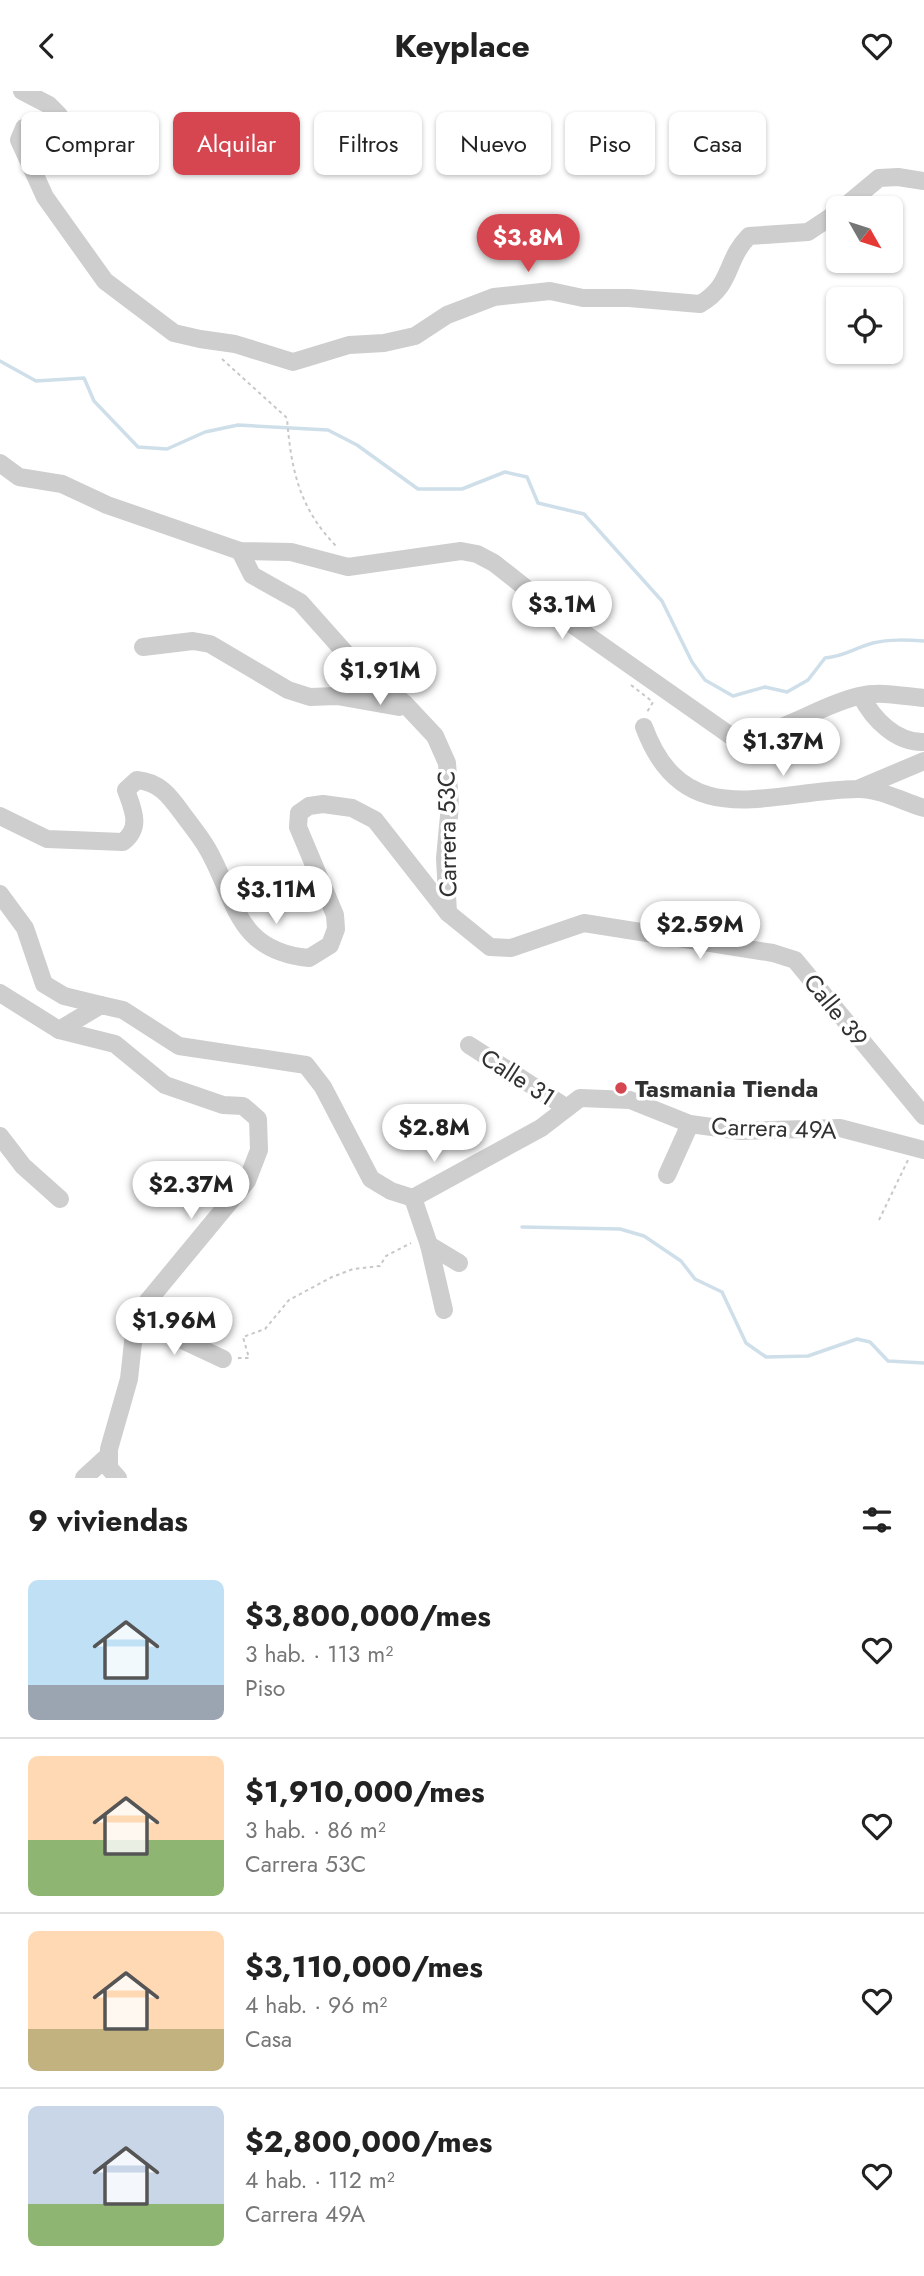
<!DOCTYPE html>
<html lang="es">
<head>
<meta charset="utf-8">
<style>
  body { margin:0; font-family:Jost,sans-serif; background:#f2f2f2; color:#222; height:100vh; display:flex; flex-direction:column; font-size:26px; white-space:nowrap }
  * { box-sizing:border-box; margin:0 }
  p { font-size:23px; color:#767676 }
  .icon { flex:none; width:38px; height:38px; fill:none; stroke:currentColor; stroke-width:2; stroke-linecap:round; stroke-linejoin:round }
  .map { position:relative; height:1387px; overflow:hidden }
  .drawer { display:flex; flex-direction:column; background:#fff; flex:1 }
  .drawer>* { flex:none }
  .guide { position:absolute; left:21px; top:21px; width:882px; height:63px; display:flex; gap:14px }
  .needle { width:46px; rotate:129deg }
  .fabs { position:absolute; left:826px; top:105px; display:grid; gap:14px }
  .fabs a { display:grid; place-items:center; width:77px; height:77px; border-radius:10px; background:#fff; box-shadow:0 2px 5px #0004; font-size:35px }
  .price { position:absolute; translate:-50% -60px; padding:0 16px; border-radius:24px; background:#fff; color:#222; font-size:23px; line-height:46px; filter:drop-shadow(0 2px 4px #0008) }
  .price::after { content:''; position:absolute; left:50%; top:42px; width:21px; height:16px; margin-left:-10px; background:inherit; clip-path:polygon(0 0,100% 0,50% 100%) }
  .price.current { background:#d54650; color:#fff }
  ul { padding:0; list-style:none }
  li { display:flex; align-items:center; gap:21px; height:175px; padding:0 28px }
  li+li { border-top:2px solid #e0e0e0 }
  li span { display:grid; place-items:center; flex:none; width:196px; height:140px; border-radius:10px; color:#555 }
  li>.icon { margin-inline-start:auto }
  span .icon { width:84px; height:84px; fill:#fffc; stroke-width:1 }
  li b { font-size:30px }
  h2 { display:flex; justify-content:space-between; align-items:center; height:84px; padding:0 28px; font-size:30px }
  .pill { padding:0 24px; border-radius:10px; background:#fff; box-shadow:0 2px 5px #0004; font-size:24px; line-height:63px }
  .pill.current { background:#d54650; color:#fff }
  header { display:flex; justify-content:space-between; align-items:center; height:91px; padding:0 28px; background:#fff; font-size:32px; font-weight:700 }
  .map>svg:first-child { display:block }
  .lines { fill:none; stroke-linecap:round; stroke-linejoin:round }
  .stream { stroke:#cfdfea; stroke-width:3.5 }
  .path { stroke:#c8c8c8; stroke-width:2; stroke-dasharray:3.5 3.5; stroke-linecap:butt }
  .minor { stroke:#cecece; stroke-width:18 }
  .poi-dot { fill:#d54650; stroke:#fff; stroke-width:2.5 }
  .labels { text-anchor:middle; dominant-baseline:central; stroke-width:7; stroke-linejoin:round; paint-order:stroke }
  .street-label { font-size:24px; fill:#313131; stroke:#fff }
  .poi-label { font-size:24px; font-weight:bold; fill:#313131; stroke:#fff; text-anchor:start }
</style>
</head>
<body>
<header><svg class="icon" aria-label="back" viewBox="0 0 24 24"><path d="M15 5l-7 7 7 7"/></svg>Keyplace<svg class="icon" aria-label="heart" viewBox="0 0 24 24"><path d="M12 20l-8-8c-3-5 5-10 8-4 3-6 11-1 8 4z"/></svg></header>
<div class="map">
<svg width="924" height="1387" viewBox="0 0 924 1387">
  <rect width="100%" height="100%" fill="#fff"/>
  <g class="lines">
    <!-- stream -->
    <g class="stream">
      <path d="M 0,270 L 36,290 L 84,287 L 94,310 L 138,356 L 167,358 L 205,341 L 238,334 L 328,339 L 357,354 L 418,398 L 462,398 L 505,381 L 527,386 L 538,412 L 584,423 L 662,510 L 692,571 L 705,589 L 733,605 L 765,596 L 787,601 L 808,589 L 825,567 C 846,565 854,557 873,552 C 890,548 907,549 924,550"/>
      <path d="M 522,1136 L 620,1138 L 644,1145 L 681,1170 L 695,1188 L 722,1201 L 746,1252 L 766,1266 L 808,1265 L 857,1248 L 870,1251 L 888,1270 L 924,1272"/>
    </g>
    <!-- path -->
    <g class="path">
      <path d="M 222,268 L 287,327 C 291,380 300,419 338,457"/>
      <path d="M 631,594 L 653,611 L 647,621"/>
      <path d="M 879,1129 L 908,1069"/>
      <path d="M 238,1267 L 249,1267 L 243,1246 L 265,1238 L 289,1209 L 332,1186 L 353,1178 L 380,1175 L 386,1165 L 411,1152"/>
    </g>
    <!-- minor -->
    <g class="minor">
      <path d="M 22,0 L 49,14 L 59,24 L 58,34 L 24,37 L 19,49 L 45,106 L 105,190 L 174,242 L 200,248 L 235,253 L 293,271 L 349,254 L 384,252 L 415,245 L 447,224 L 494,206 L 550,200 L 583,207 L 629,207 L 700,213 C 733,194 725,169 749,145 L 808,141 L 838,121"/>
      <path d="M 843,117 L 879,87 L 898,86 L 924,90"/>
      <path d="M 0,372 L 19,386 L 62,393 L 107,414 L 240,460 L 291,461 L 348,476 L 461,460 L 477,463 L 494,472 L 570,532 L 731,645 C 778,648 815,615 859,605 C 881,600 902,605 924,607"/>
      <path d="M 240,460 L 252,484 L 300,511 L 349,566 L 405,613 L 435,645 L 447,672 L 450,714 L 445,767 L 448,822"/>
      <path d="M 143,556 L 193,550 L 210,553 L 288,599 L 310,606 L 337,605 L 399,616 L 405,613"/>
      <path d="M 861,605 C 873,628 896,652 924,651"/>
      <path d="M 644,636 C 684,745 772,699 857,698 C 878,697 904,711 924,717"/>
      <path d="M 860,697 L 924,670"/>
      <path d="M 0,725 L 47,748 L 123,751 C 142,736 133,719 126,699 L 137,689 C 159,691 169,704 182,722 C 190,733 200,745 207,757 C 236,806 234,860 309,867 L 330,854 L 336,838 L 335,824 L 298,736 L 299,722 L 309,715 L 323,713 L 352,717 L 375,729 L 448,822 L 490,856 L 511,857 L 584,832 L 773,862 L 795,869 L 924,1025"/>
      <path d="M 0,803 L 25,837 L 44,893 L 64,905 L 101,914"/>
      <path d="M 0,902 L 59,939 L 101,914 L 123,919 L 179,955 L 306,974 L 323,996 L 371,1088 L 391,1100 L 413,1107 L 541,1037 L 580,1007 L 630,1009 L 690,1033 L 741,1040 L 840,1037 L 924,1059"/>
      <path d="M 59,939 L 115,953 L 165,994 L 223,1014 L 243,1015 L 258,1028 L 259,1059 L 247,1090 L 147,1211 L 135,1233 L 129,1288 L 109,1358 L 109,1377 L 118,1387"/>
      <path d="M 469,954 L 567,1017"/>
      <path d="M 0,1045 L 23,1075 L 60,1108"/>
      <path d="M 667,1084 L 690,1033"/>
      <path d="M 413,1107 L 429,1154 L 459,1172"/>
      <path d="M 429,1154 L 444,1219"/>
      <path d="M 135,1233 L 159,1238 L 223,1268"/>
      <path d="M 84,1387 L 108,1365"/>
    </g>
  </g>
  <!-- markers -->
  <circle class="poi-dot" cx="621" cy="997" r="7"/>
  <g class="labels">
    <!-- street labels -->
    <g class="street-label">
      <text transform="translate(447 743) rotate(-91)">Carrera 53C</text>
      <text transform="translate(836 919) rotate(51)">Calle 39</text>
      <text transform="translate(518 986) rotate(33)">Calle 31</text>
      <text transform="translate(774 1037) rotate(2)">Carrera 49A</text>
    </g>
    <!-- poi labels -->
    <g class="poi-label">
      <text x="635" y="997">Tasmania Tienda</text>
    </g>
  </g>
</svg>
<div class="fabs">
<a><svg class="needle" viewBox="-14 -14 28 28"><path d="M0-13l5 13h-10z" fill="#e53935"/><path d="M0 13l5-13h-10z" fill="#767676"/></svg></a>
<a><svg class="icon" aria-label="locate" viewBox="0 0 24 24"><circle cx="12" cy="12" r="6"/><path d="M12 2v4M12 18v4M2 12h4M18 12h4"/></svg></a>
</div>
<b class="price current" style="left:528px;top:183px">$3.8M</b>
<b class="price" style="left:562px;top:550px">$3.1M</b>
<b class="price" style="left:380px;top:616px">$1.91M</b>
<b class="price" style="left:783px;top:687px">$1.37M</b>
<b class="price" style="left:276px;top:835px">$3.11M</b>
<b class="price" style="left:700px;top:870px">$2.59M</b>
<b class="price" style="left:434px;top:1073px">$2.8M</b>
<b class="price" style="left:191px;top:1130px">$2.37M</b>
<b class="price" style="left:174px;top:1266px">$1.96M</b>
<div class="guide">
<a class="pill">Comprar</a>
<a class="pill current">Alquilar</a>
<a class="pill">Filtros</a>
<a class="pill">Nuevo</a>
<a class="pill">Piso</a>
<a class="pill">Casa</a>
</div>
</div>
<section class="drawer">
<h2>9 viviendas<svg class="icon" aria-label="filters" viewBox="0 0 24 24"><path d="M4 7h16M4 17h16"/><circle cx="9" cy="7" r="2"/><circle cx="15" cy="17" r="2"/></svg></h2>
<ul>
<li><span style="background:linear-gradient(#bfe0f5 75%,#9aa5b1 0)"><svg class="icon" aria-label="home" viewBox="0 0 24 24"><path d="M3 11l9-7 9 7M6 9v11h12V9"/></svg></span><div><b>$3,800,000/mes</b><p>3 hab. · 113 m²</p><p>Piso</p></div><svg class="icon" aria-label="heart" viewBox="0 0 24 24"><path d="M12 20l-8-8c-3-5 5-10 8-4 3-6 11-1 8 4z"/></svg></li>
<li><span style="background:linear-gradient(#ffd9b3 60%,#8fb573 0)"><svg class="icon" aria-label="home" viewBox="0 0 24 24"><path d="M3 11l9-7 9 7M6 9v11h12V9"/></svg></span><div><b>$1,910,000/mes</b><p>3 hab. · 86 m²</p><p>Carrera 53C</p></div><svg class="icon" aria-label="heart" viewBox="0 0 24 24"><path d="M12 20l-8-8c-3-5 5-10 8-4 3-6 11-1 8 4z"/></svg></li>
<li><span style="background:linear-gradient(#ffd9b3 70%,#c2b280 0)"><svg class="icon" aria-label="home" viewBox="0 0 24 24"><path d="M3 11l9-7 9 7M6 9v11h12V9"/></svg></span><div><b>$3,110,000/mes</b><p>4 hab. · 96 m²</p><p>Casa</p></div><svg class="icon" aria-label="heart" viewBox="0 0 24 24"><path d="M12 20l-8-8c-3-5 5-10 8-4 3-6 11-1 8 4z"/></svg></li>
<li><span style="background:linear-gradient(#c9d6e8 70%,#8fb573 0)"><svg class="icon" aria-label="home" viewBox="0 0 24 24"><path d="M3 11l9-7 9 7M6 9v11h12V9"/></svg></span><div><b>$2,800,000/mes</b><p>4 hab. · 112 m²</p><p>Carrera 49A</p></div><svg class="icon" aria-label="heart" viewBox="0 0 24 24"><path d="M12 20l-8-8c-3-5 5-10 8-4 3-6 11-1 8 4z"/></svg></li>
</ul>
</section>
</body>
</html>
